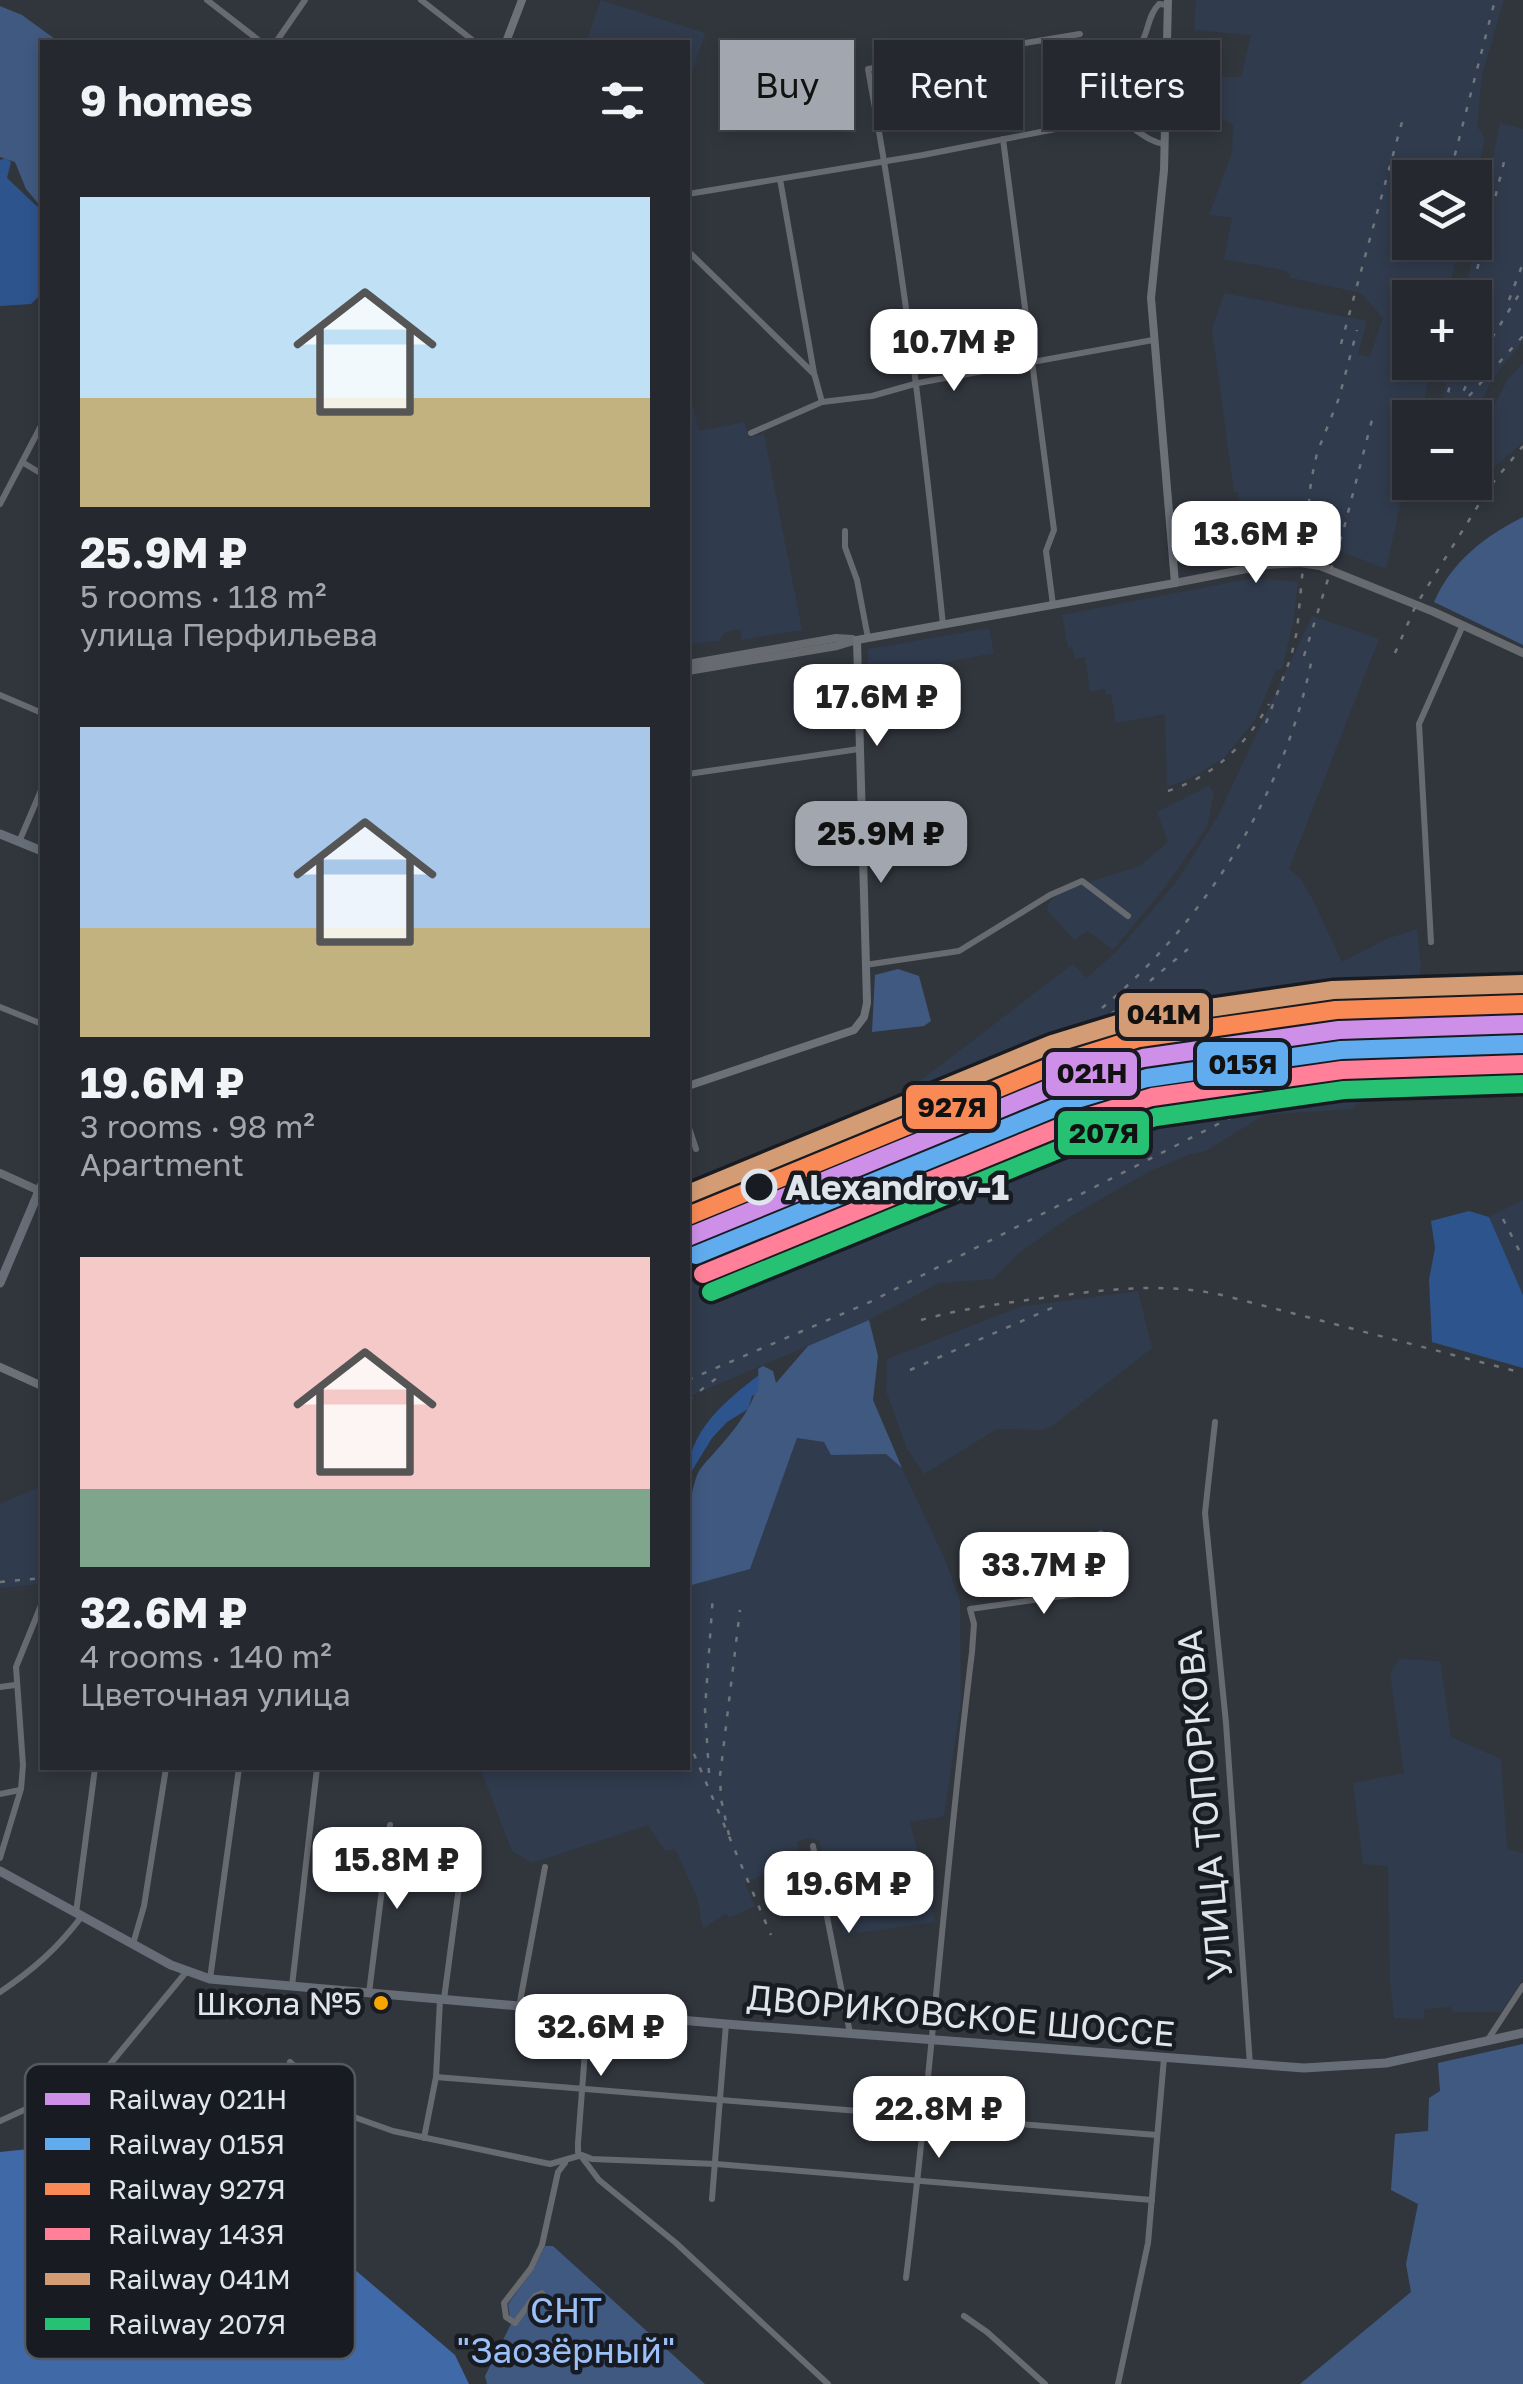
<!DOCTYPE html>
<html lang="en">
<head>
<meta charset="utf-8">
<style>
  body { margin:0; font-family:"Golos Text",sans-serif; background:#2d3036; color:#f1f3f6; height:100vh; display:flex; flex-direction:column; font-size:38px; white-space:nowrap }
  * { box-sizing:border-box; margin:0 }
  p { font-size:32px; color:#a3a6aa }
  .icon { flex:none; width:55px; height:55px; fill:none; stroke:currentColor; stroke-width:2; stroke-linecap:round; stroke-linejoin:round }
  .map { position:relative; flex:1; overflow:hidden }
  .drawer { position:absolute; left:40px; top:40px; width:650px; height:1730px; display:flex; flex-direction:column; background:#25282e; border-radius:0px; box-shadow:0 5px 15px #0003,0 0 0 2px #42444a }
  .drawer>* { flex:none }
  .top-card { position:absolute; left:720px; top:40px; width:652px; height:90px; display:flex; gap:20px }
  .buttons { position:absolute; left:1392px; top:160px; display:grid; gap:20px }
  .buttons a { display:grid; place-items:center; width:100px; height:100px; border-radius:0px; background:#25282e; box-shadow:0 5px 15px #0003,0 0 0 2px #42444a; font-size:50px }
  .price { position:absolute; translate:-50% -85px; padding:0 22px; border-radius:20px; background:#fff; color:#222; font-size:32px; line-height:65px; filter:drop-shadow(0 2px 5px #0008) }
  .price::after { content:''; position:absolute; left:50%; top:60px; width:30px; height:22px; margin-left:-15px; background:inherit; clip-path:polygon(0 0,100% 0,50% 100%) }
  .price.on { background:#a2a7af; color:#111 }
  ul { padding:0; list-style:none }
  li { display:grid; align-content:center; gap:20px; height:530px; padding:0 40px }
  li span { display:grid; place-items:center; height:310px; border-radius:0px; color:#555 }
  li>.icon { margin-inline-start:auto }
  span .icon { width:180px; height:180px; fill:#fffc; stroke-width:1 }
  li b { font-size:42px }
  h2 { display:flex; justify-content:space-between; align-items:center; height:120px; padding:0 40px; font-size:42px }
  .pill { padding:0 35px; border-radius:0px; background:#25282e; box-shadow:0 5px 15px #0003,0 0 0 2px #42444a; font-size:35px; line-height:90px }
  .pill.on { background:#a2a7af; color:#111 }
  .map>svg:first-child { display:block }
  .built { fill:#303b4d }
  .green { fill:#405980 }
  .forest { fill:#2e548e }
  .water { fill:#4069a8 }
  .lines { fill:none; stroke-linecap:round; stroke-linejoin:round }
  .minor { stroke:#676b70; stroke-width:6 }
  .tertiary { stroke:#676b70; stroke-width:8 }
  .secondary { stroke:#6c7178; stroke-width:8 }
  .primary { stroke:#676d76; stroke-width:9 }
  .rail { stroke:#717479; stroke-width:2.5; stroke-dasharray:5 10; stroke-linecap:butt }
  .rail-1-casing { stroke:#181c22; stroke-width:25 }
  .rail-2-casing { stroke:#181c22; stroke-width:25 }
  .rail-3-casing { stroke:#181c22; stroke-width:25 }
  .rail-4-casing { stroke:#181c22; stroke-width:25 }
  .rail-5-casing { stroke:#181c22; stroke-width:25 }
  .rail-6-casing { stroke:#181c22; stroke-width:25 }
  .rail-1 { stroke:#ce8fe9; stroke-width:18 }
  .rail-2 { stroke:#60acee; stroke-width:18 }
  .rail-3 { stroke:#f98a56; stroke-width:18 }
  .rail-4 { stroke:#ff8098; stroke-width:18 }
  .rail-5 { stroke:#d39c74; stroke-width:18 }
  .rail-6 { stroke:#26c172; stroke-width:18 }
  .stop-dot { fill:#181c22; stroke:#dfe4ed; stroke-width:5 }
  .bus-dot { fill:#f7a600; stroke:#181c22; stroke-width:4 }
  .labels { text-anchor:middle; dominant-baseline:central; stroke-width:9; stroke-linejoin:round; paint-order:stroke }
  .bus-label { font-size:32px; fill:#dfe4ed; stroke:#181c22; text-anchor:end }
  .stop-label { font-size:35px; font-weight:bold; fill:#dfe4ed; stroke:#181c22; text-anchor:start }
  .street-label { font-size:35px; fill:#dfe4ed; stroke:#181c22 }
  .park-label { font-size:35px; fill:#9cc0f8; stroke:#181c22 }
  .key { fill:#181c22; stroke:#54585f; stroke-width:2.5 }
  .key-label { font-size:28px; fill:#dfe4ed }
  .line-badge { stroke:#181c22; stroke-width:4 }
  .pale-badge-label { font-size:28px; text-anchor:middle; font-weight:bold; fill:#111 }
</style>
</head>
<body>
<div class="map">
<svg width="1523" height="2384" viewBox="0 0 1523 2384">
  <rect width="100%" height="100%" fill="#31363d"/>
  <!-- built -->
  <g class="built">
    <path d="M 601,0 L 705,33 L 688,85 L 688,42 L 586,42 Z"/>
    <path d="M 1196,0 L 1504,0 L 1482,75 L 1477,126 L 1485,138 L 1475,180 L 1410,178 L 1410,242 L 1460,243 L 1447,297 L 1410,298 L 1410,362 L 1433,363 L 1420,417 L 1410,418 L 1410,463 L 1386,569 L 1332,548 L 1329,557 L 1308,555 L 1307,544 L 1279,544 L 1278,550 L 1248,553 L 1246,558 L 1196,567 L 1186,560 L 1183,529 L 1242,517 L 1238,492 L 1234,492 L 1212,329 L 1224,293 L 1367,321 L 1358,354 L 1370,357 L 1383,318 L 1361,293 L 1291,278 L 1287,271 L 1224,259 L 1232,218 L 1209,215 L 1232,152 L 1233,124 L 1180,100 L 1182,77 L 1241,77 L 1251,35 L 1194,30 Z"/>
    <path d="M 1500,123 L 1523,129 L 1523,341 L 1493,378 L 1473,417 L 1439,417 L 1450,363 L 1475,362 L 1475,298 L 1464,297 Z"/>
    <path d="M 1523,363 L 1523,442 L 1471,487 L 1464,483 L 1475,482 L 1475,449 L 1486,422 L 1507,380 Z"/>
    <path d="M 688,386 L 699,431 L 745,422 L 749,437 L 764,434 L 802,630 L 742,640 L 740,629 L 725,632 L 719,641 L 688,644 Z"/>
    <path d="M 1253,578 L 1298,582 L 1293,623 L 1282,669 L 1276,670 L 1255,720 L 1224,758 L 1191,778 L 1167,787 L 1165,714 L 1116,723 L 1111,694 L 1107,695 L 1105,689 L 1090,692 L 1085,657 L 1075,659 L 1072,647 L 1068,648 L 1062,615 Z"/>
    <path d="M 1312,616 L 1379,639 L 1289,869 L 1300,878 L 1312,898 L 1342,962 L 1386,939 L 1417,929 L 1421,967 L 1415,997 L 1523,993 L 1523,1050 L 1384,1080 L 1352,1109 L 1264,1115 L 1206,1151 L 1190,1154 L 1150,1171 L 1068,1218 L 1018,1254 L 993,1279 L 939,1283 L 869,1320 L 688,1397 L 688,1188 L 762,1172 L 870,1119 L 1073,964 L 1087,978 L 1119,949 L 1177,881 L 1218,816 Z"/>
    <path d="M 989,628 L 994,653 L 933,665 L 938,690 L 954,687 L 959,714 L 926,721 L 924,711 L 911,699 L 868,701 L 868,649 Z"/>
    <path d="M 1209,786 L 1214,793 L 1207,827 L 1163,890 L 1113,950 L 1088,931 L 1074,940 L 1047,910 L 1049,903 L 1061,891 L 1140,866 L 1168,842 L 1157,812 Z"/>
    <path d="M 1523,1200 L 1523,1295 L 1489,1217 Z"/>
    <path d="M 1138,1291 L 1152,1348 L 1051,1427 L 1040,1430 L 997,1429 L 924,1474 L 907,1449 L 886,1391 L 887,1359 L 1019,1307 Z"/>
    <path d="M 797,1438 L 824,1442 L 832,1452 L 886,1454 L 902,1468 L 946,1562 L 960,1601 L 961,1701 L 944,1816 L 910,1822 L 935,1922 L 843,1935 L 819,1840 L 808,1838 L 797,1842 L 800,1858 L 745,1883 L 755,1906 L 729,1918 L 726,1913 L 703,1929 L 697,1897 L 675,1849 L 665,1851 L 648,1825 L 532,1863 L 512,1851 L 480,1768 L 688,1768 L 688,1586 L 750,1568 Z"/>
    <path d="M 42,1486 L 42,1584 L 0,1588 L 0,1504 Z"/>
    <path d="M 1399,1659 L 1440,1661 L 1451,1737 L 1501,1759 L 1507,1849 L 1523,1853 L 1523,1979 L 1501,2012 L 1452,2012 L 1451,2007 L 1424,2009 L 1425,2019 L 1394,2018 L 1390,1983 L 1388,1866 L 1363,1864 L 1353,1783 L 1404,1773 L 1390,1673 Z"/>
  </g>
  <!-- green -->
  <g class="green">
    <path d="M 0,6 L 22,15 L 59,42 L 42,42 L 42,208 L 26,189 L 15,162 L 0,157 Z"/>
    <path d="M 1523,517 L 1523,645 L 1434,602 C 1451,562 1485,536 1523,517 Z"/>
    <path d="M 898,969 L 919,976 L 931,1021 L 924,1026 L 872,1032 L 875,975 Z"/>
    <path d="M 869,1320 L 878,1356 L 873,1400 L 902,1468 L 886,1454 L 831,1455 L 824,1442 L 797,1438 L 750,1569 L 688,1586 C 688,1550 685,1512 696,1478 C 699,1468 708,1460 714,1453 C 734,1431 762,1398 758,1369 L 763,1366 L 773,1371 L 776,1383 L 808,1346 Z"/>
    <path d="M 1523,2044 L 1523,2384 L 1300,2384 L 1411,2292 L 1406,2264 L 1418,2204 L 1391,2190 L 1395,2134 L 1428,2131 L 1429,2098 L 1440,2091 L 1438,2063 Z"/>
    <path d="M 545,2246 L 553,2246 L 705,2384 L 487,2384 L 485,2376 L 511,2324 L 508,2304 L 535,2267 Z"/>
  </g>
  <!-- forest -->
  <g class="forest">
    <path d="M 6,158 L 11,162 L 7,178 L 42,211 L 42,293 L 31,304 L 0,306 L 0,160 Z"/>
    <path d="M 1469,1211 L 1489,1217 L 1523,1295 L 1523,1368 L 1432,1342 L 1429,1280 L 1435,1248 L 1431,1221 Z"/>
    <path d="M 759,1375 L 758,1392 L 752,1396 L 748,1409 L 727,1422 L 712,1438 L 688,1477 C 687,1432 726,1400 759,1375 Z"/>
  </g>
  <!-- water -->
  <g class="water">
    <path d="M 1101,1530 L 1109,1535 L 1112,1541 L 1109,1550 L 1114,1567 C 1092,1592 1070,1586 1059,1557 L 1065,1533 L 1088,1536 Z"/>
    <path d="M 82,2131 L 121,2131 L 158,2145 L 205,2170 L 267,2224 L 347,2263 L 455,2355 L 469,2384 L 0,2384 L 0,2152 L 29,2149 L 48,2136 Z"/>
  </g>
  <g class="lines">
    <!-- minor -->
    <g class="minor">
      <path d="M 207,0 L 261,42"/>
      <path d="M 421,0 L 475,42"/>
      <path d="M 276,42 L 305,0"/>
      <path d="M 1122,47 L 1134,50 C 1150,39 1145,18 1159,4 L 1168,5"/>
      <path d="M 985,52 L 991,116"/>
      <path d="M 1003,139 L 1054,530 L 1046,551 L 1053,605"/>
      <path d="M 780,179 L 814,373 L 822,402"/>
      <path d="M 688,194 L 923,155 L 1107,119 C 1131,119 1142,141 1164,144"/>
      <path d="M 688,251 L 813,373"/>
      <path d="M 751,433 L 822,402 L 872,396 L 918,383 L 1153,340"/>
      <path d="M 22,462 L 42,474"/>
      <path d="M 0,504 L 42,424"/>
      <path d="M 845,531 L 845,547 L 857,580 L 868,638"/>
      <path d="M 943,625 C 924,439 902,254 868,69 L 1080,34"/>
      <path d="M 0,695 L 42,713"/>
      <path d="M 688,774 L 859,749"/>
      <path d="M 19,842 L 42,788"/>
      <path d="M 1431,942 L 1419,724 L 1463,625"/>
      <path d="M 865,965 L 959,951 L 1050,895 L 1082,881 L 1128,916"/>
      <path d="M 0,1007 L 42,1024"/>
      <path d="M 688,1125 L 696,1149"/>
      <path d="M 1215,1422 L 1205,1513 L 1226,1723 L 1250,2065"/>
      <path d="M 0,1687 L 15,1685"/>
      <path d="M 0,1794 L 20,1790"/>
      <path d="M 813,1846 L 850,2033"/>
      <path d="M 0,1858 L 21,1789 L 23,1765 L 16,1667 L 42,1603"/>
      <path d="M 76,1913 L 95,1768"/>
      <path d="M 133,1944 L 144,1906 L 166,1768"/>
      <path d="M 210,1979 L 239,1768"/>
      <path d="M 292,1986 L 317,1768"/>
      <path d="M 0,1992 C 33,1970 58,1948 82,1916"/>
      <path d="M 369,1993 L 390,1825"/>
      <path d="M 444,1999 L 465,1842"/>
      <path d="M 519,2007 L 545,1867"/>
      <path d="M 588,2012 L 578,2143 L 578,2152 L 599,2180 L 676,2243 L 828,2384"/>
      <path d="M 1487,2041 L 1523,1986"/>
      <path d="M 290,2062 L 351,2116 L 393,2131 L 550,2164 L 582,2155 L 592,2159 L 716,2164 L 1152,2200"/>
      <path d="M 436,2077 L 1157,2135"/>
      <path d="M 0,2121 L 102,2074 L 187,1971"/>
      <path d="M 424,2138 L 436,2077 L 440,2000"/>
      <path d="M 712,2199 L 726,2024"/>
      <path d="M 906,2278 C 932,2069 946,1860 972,1652 L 974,1624 L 970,1609 L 1112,1589"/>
      <path d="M 542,2293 L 535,2296 L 515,2323 L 506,2317 L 504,2303 L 531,2268 L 542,2245 L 558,2172 L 565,2163"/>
      <path d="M 964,2316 L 987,2332 L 1045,2384"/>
      <path d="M 1118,2384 L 1148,2243 L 1164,2058"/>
    </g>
    <!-- tertiary -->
    <g class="tertiary">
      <path d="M 1175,583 L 1267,565 L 1300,563 L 1320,566 L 1434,612 L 1523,653"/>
      <path d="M 688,664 L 836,638 L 852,639"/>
      <path d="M 688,671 L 837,646 L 857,640"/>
      <path d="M 0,1173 L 42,1192"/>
    </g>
    <!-- secondary -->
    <g class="secondary">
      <path d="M 506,42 L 522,0"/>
      <path d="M 688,1086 L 854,1030 L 864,1017 L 867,1003 L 857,640 L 1175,583 L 1151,298 L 1164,170 L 1168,0"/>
      <path d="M 0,1367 L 42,1386"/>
    </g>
    <!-- primary -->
    <g class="primary">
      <path d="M 0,834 L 42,851"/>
      <path d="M 0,1283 L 42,1184"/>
      <path d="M 0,1871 L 171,1965 L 210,1979 L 726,2024 L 1304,2068 L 1386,2063 L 1523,2033"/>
    </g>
    <!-- rail -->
    <g class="rail">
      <path d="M 1451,170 L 1495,0"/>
      <path d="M 1470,298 L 1505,158"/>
      <path d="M 1509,300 L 1523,263"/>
      <path d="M 1341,344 L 1402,122"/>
      <path d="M 1469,396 L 1523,336"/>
      <path d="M 1445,407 L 1455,362"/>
      <path d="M 1451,418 L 1477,362 L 1523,288"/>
      <path d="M 1395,653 L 1416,605 L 1491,485 L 1523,446"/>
      <path d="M 1304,656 L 1344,528 L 1373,416"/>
      <path d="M 1266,723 L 1291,657 L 1297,631 L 1311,481 L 1317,453 L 1339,398 L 1357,330"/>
      <path d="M 1168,791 C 1214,776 1245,746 1269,704"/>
      <path d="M 1150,981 L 1188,949"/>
      <path d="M 1102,1008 C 1205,922 1284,794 1311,663"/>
      <path d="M 1063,1051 L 1124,1004"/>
      <path d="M 1503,1219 L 1523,1258"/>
      <path d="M 921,1320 C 964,1308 1006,1303 1050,1297 C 1109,1289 1167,1282 1226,1296 L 1523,1373"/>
      <path d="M 910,1370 L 1061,1304"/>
      <path d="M 688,1380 L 870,1302 L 1263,1101 L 1316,1085 L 1523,1045"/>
      <path d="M 688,1400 L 718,1377"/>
      <path d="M 0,1582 L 42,1578"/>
      <path d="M 688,1740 L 771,1935"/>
      <path d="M 709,1773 L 705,1709 L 713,1595"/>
      <path d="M 729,1835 L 721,1799 L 720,1776 L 740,1610"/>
    </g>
    <defs>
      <path id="rail-1" d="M 688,1237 L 1067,1081 L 1143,1058 L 1339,1030 L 1523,1024"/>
      <path id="rail-2" d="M 696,1255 L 1074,1100 L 1147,1078 L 1341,1050 L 1523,1044"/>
      <path id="rail-3" d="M 688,1216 L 1059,1063 L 1139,1038 L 1336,1010 L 1522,1004"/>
      <path id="rail-4" d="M 703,1274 L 1080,1119 L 1152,1097 L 1342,1070 L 1523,1064"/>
      <path id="rail-5" d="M 688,1194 L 1052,1044 L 1134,1019 L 1333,990 L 1522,984"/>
      <path id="rail-6" d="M 711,1292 L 1087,1138 L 1156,1117 L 1344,1090 L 1523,1084"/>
    </defs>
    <!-- rail-1 casing -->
    <use href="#rail-1" class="rail-1-casing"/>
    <!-- rail-2 casing -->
    <use href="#rail-2" class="rail-2-casing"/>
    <!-- rail-3 casing -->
    <use href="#rail-3" class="rail-3-casing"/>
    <!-- rail-4 casing -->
    <use href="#rail-4" class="rail-4-casing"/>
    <!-- rail-5 casing -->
    <use href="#rail-5" class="rail-5-casing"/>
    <!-- rail-6 casing -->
    <use href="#rail-6" class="rail-6-casing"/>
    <!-- rail-1 -->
    <use href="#rail-1" class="rail-1"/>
    <!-- rail-2 -->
    <use href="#rail-2" class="rail-2"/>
    <!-- rail-3 -->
    <use href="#rail-3" class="rail-3"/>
    <!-- rail-4 -->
    <use href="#rail-4" class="rail-4"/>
    <!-- rail-5 -->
    <use href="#rail-5" class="rail-5"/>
    <!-- rail-6 -->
    <use href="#rail-6" class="rail-6"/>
  </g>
  <!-- markers -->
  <circle class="stop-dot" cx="759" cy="1187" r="16"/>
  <circle class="bus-dot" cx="381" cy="2003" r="9"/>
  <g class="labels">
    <!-- bus labels -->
    <g class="bus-label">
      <text x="362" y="2003">Школа №5</text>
    </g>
    <!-- stop labels -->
    <g class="stop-label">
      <text x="785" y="1187">Alexandrov-1</text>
    </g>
    <!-- street labels -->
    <g class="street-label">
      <text transform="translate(1204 1805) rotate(-95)">УЛИЦА ТОПОРКОВА</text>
      <text transform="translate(961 2015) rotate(5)">ДВОРИКОВСКОЕ ШОССЕ</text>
    </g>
    <!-- park labels -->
    <g class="park-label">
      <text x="566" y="2310">СНТ<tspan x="566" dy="40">"Заозёрный"</tspan></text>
    </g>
  </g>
  <!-- legend -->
  <rect x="25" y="2064" width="330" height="295" rx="15" class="key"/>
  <rect x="45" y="2093" width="45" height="12" fill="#ce8fe9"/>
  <rect x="45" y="2138" width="45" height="12" fill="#60acee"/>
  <rect x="45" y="2183" width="45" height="12" fill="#f98a56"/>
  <rect x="45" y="2228" width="45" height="12" fill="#ff8098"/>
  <rect x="45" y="2273" width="45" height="12" fill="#d39c74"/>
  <rect x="45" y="2318" width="45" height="12" fill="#26c172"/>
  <g class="key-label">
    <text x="108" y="2109">Railway 021Н</text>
    <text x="108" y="2154">Railway 015Я</text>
    <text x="108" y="2199">Railway 927Я</text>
    <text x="108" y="2244">Railway 143Я</text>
    <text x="108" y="2289">Railway 041М</text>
    <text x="108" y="2334">Railway 207Я</text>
  </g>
  <g class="line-badge">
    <rect x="1117" y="991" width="94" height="48" rx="10" fill="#d39c74"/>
    <rect x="1195" y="1040" width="95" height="48" rx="10" fill="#60acee"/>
    <rect x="1044" y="1050" width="95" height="48" rx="10" fill="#ce8fe9"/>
    <rect x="904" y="1083" width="95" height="48" rx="10" fill="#f98a56"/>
    <rect x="1056" y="1109" width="95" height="48" rx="10" fill="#26c172"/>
  </g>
  <g class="pale-badge-label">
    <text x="1164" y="1024">041М</text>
    <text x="1243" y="1074">015Я</text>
    <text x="1092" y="1083">021Н</text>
    <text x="952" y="1117">927Я</text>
    <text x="1104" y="1143">207Я</text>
  </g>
</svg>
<div class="buttons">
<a><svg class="icon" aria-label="layers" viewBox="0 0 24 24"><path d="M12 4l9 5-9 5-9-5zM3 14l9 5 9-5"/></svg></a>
<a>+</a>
<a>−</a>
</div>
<b class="price" style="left:954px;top:394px">10.7M ₽</b>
<b class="price" style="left:1256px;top:586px">13.6M ₽</b>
<b class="price" style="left:877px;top:749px">17.6M ₽</b>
<b class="price on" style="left:881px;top:886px">25.9M ₽</b>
<b class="price" style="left:1044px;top:1617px">33.7M ₽</b>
<b class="price" style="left:397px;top:1912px">15.8M ₽</b>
<b class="price" style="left:849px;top:1936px">19.6M ₽</b>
<b class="price" style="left:601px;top:2079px">32.6M ₽</b>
<b class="price" style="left:939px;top:2161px">22.8M ₽</b>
<div class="top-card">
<a class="pill on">Buy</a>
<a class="pill">Rent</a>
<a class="pill">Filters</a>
</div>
<section class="drawer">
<h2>9 homes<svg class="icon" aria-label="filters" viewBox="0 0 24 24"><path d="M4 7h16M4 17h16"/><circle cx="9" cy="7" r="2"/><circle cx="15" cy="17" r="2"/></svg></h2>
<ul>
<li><span style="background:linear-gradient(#bfe0f5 65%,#c2b280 0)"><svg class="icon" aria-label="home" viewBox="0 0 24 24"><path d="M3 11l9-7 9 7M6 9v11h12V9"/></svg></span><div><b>25.9M ₽</b><p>5 rooms · 118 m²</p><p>улица Перфильева</p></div></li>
<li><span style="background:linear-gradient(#a9c7e8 65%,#c2b280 0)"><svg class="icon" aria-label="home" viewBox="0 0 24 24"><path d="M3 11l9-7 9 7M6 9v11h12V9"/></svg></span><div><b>19.6M ₽</b><p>3 rooms · 98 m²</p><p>Apartment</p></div></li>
<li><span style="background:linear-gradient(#f6c9c9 75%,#7fa58c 0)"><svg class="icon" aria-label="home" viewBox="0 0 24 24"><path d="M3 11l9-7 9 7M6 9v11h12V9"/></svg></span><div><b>32.6M ₽</b><p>4 rooms · 140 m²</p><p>Цветочная улица</p></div></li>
</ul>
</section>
</div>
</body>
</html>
